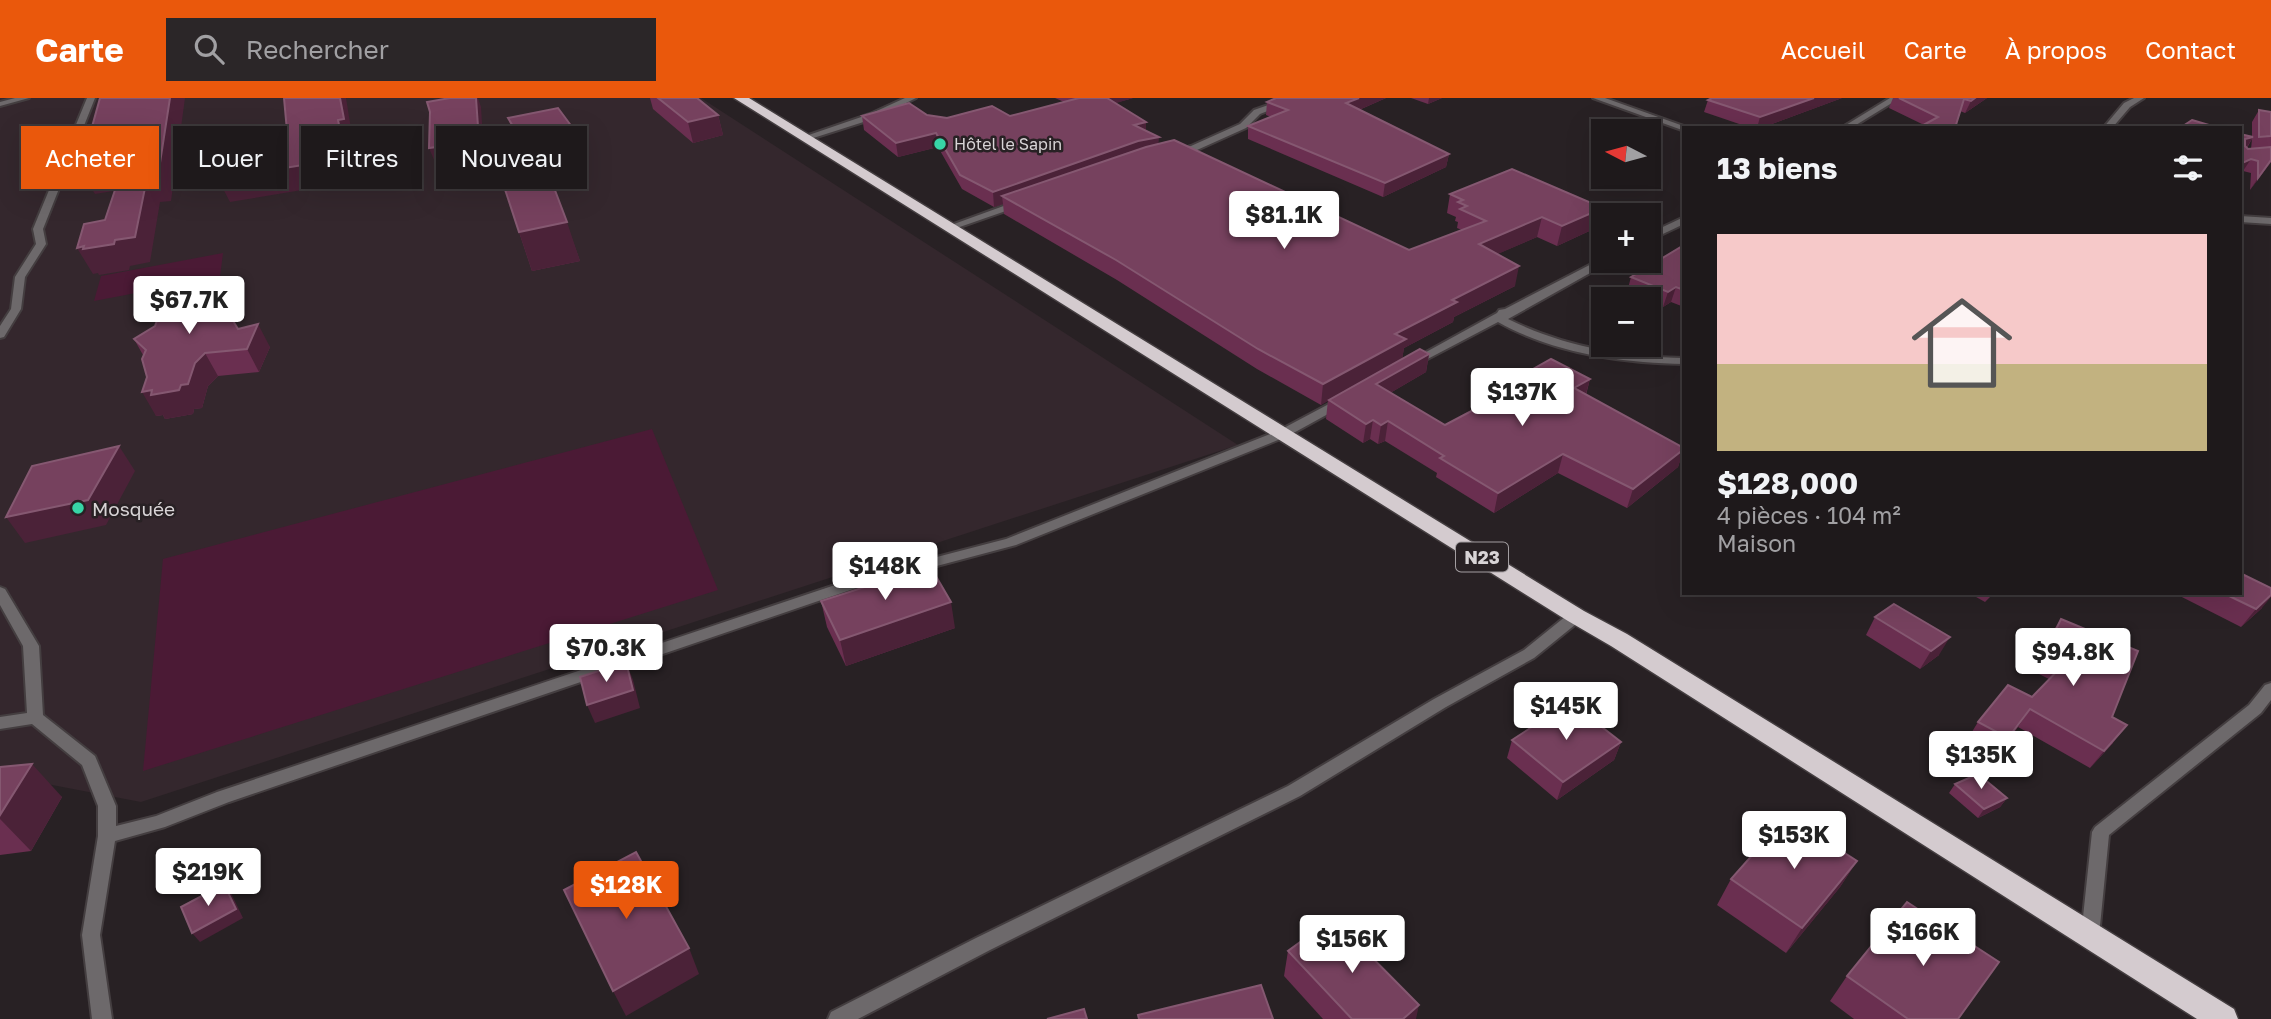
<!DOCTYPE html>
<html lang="fr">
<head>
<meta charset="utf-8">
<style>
  body { margin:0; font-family:"Golos Text",sans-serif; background:#2b2628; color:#f1f3f6; height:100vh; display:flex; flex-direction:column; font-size:26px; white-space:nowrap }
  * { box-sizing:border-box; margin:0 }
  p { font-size:23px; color:#a1a0a3 }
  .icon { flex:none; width:38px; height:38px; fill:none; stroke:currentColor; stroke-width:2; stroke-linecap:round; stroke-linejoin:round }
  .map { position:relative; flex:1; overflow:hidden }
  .side { position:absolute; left:1682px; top:28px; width:560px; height:469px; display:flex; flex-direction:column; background:#1e191b; border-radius:0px; box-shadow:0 7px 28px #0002,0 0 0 2px #3c383a }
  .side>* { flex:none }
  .hud { position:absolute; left:21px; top:28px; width:665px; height:63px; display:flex; gap:14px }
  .needle { width:46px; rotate:276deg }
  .tools { position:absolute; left:1591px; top:21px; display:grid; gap:14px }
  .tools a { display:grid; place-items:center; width:70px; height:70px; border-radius:0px; background:#1e191b; box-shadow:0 7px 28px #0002,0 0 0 2px #3c383a; font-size:35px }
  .price { position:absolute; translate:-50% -60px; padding:0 16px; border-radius:7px; background:#fff; color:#222; font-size:23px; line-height:46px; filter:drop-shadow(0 2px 4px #0008) }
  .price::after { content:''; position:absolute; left:50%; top:42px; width:21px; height:16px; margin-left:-10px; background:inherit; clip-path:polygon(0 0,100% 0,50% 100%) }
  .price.current { background:#ea580c; color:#fff }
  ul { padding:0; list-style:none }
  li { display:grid; align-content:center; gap:14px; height:371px; padding:0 35px }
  li span { display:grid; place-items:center; height:217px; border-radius:0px; color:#555 }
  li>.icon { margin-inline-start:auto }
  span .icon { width:126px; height:126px; fill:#fffc; stroke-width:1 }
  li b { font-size:30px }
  h2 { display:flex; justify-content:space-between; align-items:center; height:84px; padding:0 35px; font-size:30px }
  .chip { padding:0 24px; border-radius:0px; background:#1e191b; box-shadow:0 7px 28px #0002,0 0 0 2px #3c383a; font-size:24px; line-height:63px }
  .chip.current { background:#ea580c; color:#fff }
  header { display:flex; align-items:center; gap:42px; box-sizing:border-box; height:98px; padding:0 35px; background:#ea580c; color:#fff }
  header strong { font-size:33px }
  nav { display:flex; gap:38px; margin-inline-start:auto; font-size:24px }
  .search { width:490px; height:63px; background:#2b2628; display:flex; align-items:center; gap:18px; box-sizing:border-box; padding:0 24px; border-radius:0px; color:#a1a0a3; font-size:26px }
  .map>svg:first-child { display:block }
  .built { fill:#34272d }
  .green { fill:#4b1a35 }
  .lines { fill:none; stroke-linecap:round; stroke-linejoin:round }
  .street-casing { stroke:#443e40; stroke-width:4 }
  .highway-casing { stroke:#443e40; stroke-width:3 }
  .street { fill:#6d696b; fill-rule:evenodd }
  .highway { fill:#d4cbcf; fill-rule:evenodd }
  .wall { fill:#6a2f50; fill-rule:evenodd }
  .shaded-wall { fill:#4b2238 }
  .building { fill:#76415e; stroke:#855871; stroke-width:2 }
  .poi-dot { fill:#37d4a6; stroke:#282124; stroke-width:2.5 }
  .labels { text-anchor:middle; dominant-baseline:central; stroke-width:5; stroke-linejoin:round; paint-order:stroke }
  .far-poi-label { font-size:16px; fill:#d8d4d6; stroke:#282124; text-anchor:start }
  .shield { fill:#282124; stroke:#a39ea1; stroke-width:2 }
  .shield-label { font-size:18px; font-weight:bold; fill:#d8d4d6 }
  .poi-label { font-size:19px; fill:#d8d4d6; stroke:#282124; text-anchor:start }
</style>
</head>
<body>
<header>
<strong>Carte</strong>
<div class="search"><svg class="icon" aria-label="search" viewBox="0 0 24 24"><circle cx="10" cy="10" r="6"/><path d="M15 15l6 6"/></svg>Rechercher</div>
<nav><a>Accueil</a><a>Carte</a><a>À propos</a><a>Contact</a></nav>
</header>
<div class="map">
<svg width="2271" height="921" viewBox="0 0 2271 921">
  <rect width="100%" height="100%" fill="#282124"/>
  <!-- built -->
  <path class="built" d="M 0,0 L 701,0 L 1238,347 L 141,704 L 0,677 Z"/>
  <!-- green -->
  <g class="green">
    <path d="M 223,155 L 220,179 L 94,203 L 101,178 Z"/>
    <path d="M 652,331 L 718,492 L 143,673 L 163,461 Z"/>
  </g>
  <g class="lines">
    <defs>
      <g id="street">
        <path d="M 15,0 L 29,0 L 0,8 L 0,4 Z"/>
        <path d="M 87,0 L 95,0 L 43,131 L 46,146 L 25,179 L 21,211 L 4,239 L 0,240 L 0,228 L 11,211 L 15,179 L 36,146 L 33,131 Z"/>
        <path d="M 905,0 L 916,0 L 876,20 L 807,42 L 800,40 L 870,16 Z"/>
        <path d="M 1288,0 L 1300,0 L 1260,16 L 1246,30 L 1197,52 L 1175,57 L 1171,54 L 1191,48 L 1240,26 L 1254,12 Z"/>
        <path d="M 1593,0 L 1605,0 L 1689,30 L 1682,32 Z"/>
        <path d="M 1890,0 L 1900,0 L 1851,30 L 1841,30 Z"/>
        <path d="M 2134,0 L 2144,0 L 2130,9 L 2112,30 L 2103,30 L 2124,5 Z"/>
        <path d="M 1020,102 L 1025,105 L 1023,107 L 951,132 L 943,130 Z"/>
        <path d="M 2240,118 L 2271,120 L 2271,126 L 2240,124 Z"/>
        <path d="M 1684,119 L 1684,126 L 1648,143 L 1648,136 Z"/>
        <path d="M 1603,160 L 1603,163 L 1609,163 L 1608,165 L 1508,221 C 1562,248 1623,259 1684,260 L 1684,266 C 1621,265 1553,255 1498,224 L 1418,266 L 1410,266 L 1408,264 L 1497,215 L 1499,212 L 1505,211 Z"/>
        <path d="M 1344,298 L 1348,299 L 1350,302 L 1348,305 L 1288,338 L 1016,447 L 865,487 L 229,704 L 165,729 L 115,743 L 100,837 L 112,921 L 92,921 L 82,837 L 98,738 L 98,708 L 82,667 L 32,626 L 0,631 L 0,619 L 27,615 L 23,548 L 0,507 L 0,489 L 5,491 L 39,548 L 43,617 L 95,658 L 116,708 L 116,728 L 156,718 L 217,694 L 856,480 L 1006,441 L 1280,332 Z"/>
        <path d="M 1576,513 L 1583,518 L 1581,522 L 1534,560 L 1446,609 L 1300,698 L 990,852 L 858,921 L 828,921 L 831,914 L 976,840 L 1288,688 L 1434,601 L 1524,552 L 1571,514 Z"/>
        <path d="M 2271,585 L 2271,602 L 2261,615 L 2109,737 L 2099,838 L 2097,844 L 2090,846 L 2083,844 L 2081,838 L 2092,734 L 2095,729 L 2249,607 L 2265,587 Z"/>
      </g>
      <path id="highway" d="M 734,0 L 749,0 L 1584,513 L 1627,536 L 2234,911 L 2238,921 L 2197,921 L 1611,548 L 1568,523 Z"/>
    </defs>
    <!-- street casing -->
    <use href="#street" class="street-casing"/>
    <!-- highway casing -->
    <use href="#highway" class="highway-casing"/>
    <!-- street -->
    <use href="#street" class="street"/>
    <!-- highway -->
    <use href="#highway" class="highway"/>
  </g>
  <!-- wall -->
  <g class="wall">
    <path d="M 650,0 L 697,0 L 718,17 L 723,37 L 693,45 L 653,11 Z"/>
    <path d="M 1055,0 L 1133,0 L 1115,5 L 1146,24 L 1146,33 L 1158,46 L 1409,152 L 1462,132 L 1457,130 L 1458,124 L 1455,123 L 1456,119 L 1447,115 L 1450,96 L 1598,129 L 1557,148 L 1537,139 L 1497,156 L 1515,188 L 1454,219 L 1453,224 L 1404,250 L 1402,261 L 1429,256 L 1426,274 L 1390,295 L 1445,327 L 1488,304 L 1490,295 L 1590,281 L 1586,297 L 1684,350 L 1678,369 L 1627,410 L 1558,375 L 1494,415 L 1436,379 L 1437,375 L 1385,343 L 1378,346 L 1370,341 L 1363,345 L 1326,321 L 1328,302 L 1321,307 L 1257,271 L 1117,182 L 1004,116 L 1003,106 L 994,109 L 962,91 L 938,49 L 898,59 L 864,32 L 862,18 L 927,17 L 947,20 L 1010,18 L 1064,4 Z"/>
    <path d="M 1276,0 L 1386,0 L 1359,12 L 1449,56 L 1446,69 L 1383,99 L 1248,41 L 1248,28 L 1271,19 L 1266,17 L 1267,4 Z"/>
    <path d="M 1411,0 L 1442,0 L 1428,6 Z"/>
    <path d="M 1842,0 L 1761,30 L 1751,30 L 1704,14 L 1708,2 Z"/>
    <path d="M 1893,0 L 1987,0 L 1965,15 L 1960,13 L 1924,27 L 1889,10 Z"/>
    <path d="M 2259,12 L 2271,14 L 2271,64 L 2250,92 L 2251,75 L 2243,73 L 2240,75 L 2240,36 L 2252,39 L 2252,24 ZM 2252,41 L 2251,51 L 2248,51 L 2247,50 Z"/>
    <path d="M 508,20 L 584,57 L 545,66 L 580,163 L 532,173 L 519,134 L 522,53 L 515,40 Z"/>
    <path d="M 1684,147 L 1684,209 L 1671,204 L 1663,209 L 1648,203 L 1648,201 L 1644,201 L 1627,194 L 1631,179 Z"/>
    <path d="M 223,180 L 235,202 L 230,219 L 238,231 L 270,249 L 259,274 L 218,278 L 208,288 L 202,310 L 194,311 L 193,316 L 165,321 L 163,317 L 156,318 L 147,279 L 143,257 L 134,241 L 155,228 Z"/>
    <path d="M 1969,495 L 1994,495 L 1985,504 Z"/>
    <path d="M 2174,495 L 2240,495 L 2262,510 L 2241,529 Z"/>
    <path d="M 821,503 L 955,530 L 846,568 L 827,529 Z"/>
    <path d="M 1875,519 L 1939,557 L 1920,571 L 1866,537 Z"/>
    <path d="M 2061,521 L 2112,619 L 2113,645 L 2090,670 L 2018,629 L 1996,658 L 1967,642 L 1978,624 L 2032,599 L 2049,581 L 2033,573 L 2049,539 Z"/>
    <path d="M 1512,642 L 1621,644 L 1614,662 L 1557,702 L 1507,660 Z"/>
    <path d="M 0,669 L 62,699 L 31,753 L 0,757 Z"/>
    <path d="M 1955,686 L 2007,700 L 2000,709 L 1978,720 L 1949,695 Z"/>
    <path d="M 1857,763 L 1840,789 L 1786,855 L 1717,807 L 1731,781 Z"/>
    <path d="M 1288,853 L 1416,921 L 1323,921 L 1284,878 Z"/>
    <path d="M 1847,878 L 1958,921 L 1854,921 L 1830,903 Z"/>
  </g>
  <!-- shaded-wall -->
  <g class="shaded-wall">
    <path d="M 170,0 L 185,0 L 171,103 L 160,104 L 150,164 L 130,168 L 129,172 L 99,177 L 98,175 L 93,176 L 77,150 L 115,142 L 147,80 Z"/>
    <path d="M 340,0 L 346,0 L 353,43 L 347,45 L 356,83 L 230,104 L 218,81 L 338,22 Z"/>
    <path d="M 476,0 L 478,0 L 481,9 L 484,57 L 435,64 L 429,50 Z"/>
    <path d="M 1100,0 L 1133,0 L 1100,10 Z"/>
    <path d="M 1359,0 L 1386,0 L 1345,18 L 1346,5 Z"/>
    <path d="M 1429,0 L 1442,0 L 1428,6 Z"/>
    <path d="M 1814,0 L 1842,0 L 1761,30 L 1757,30 L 1760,19 Z"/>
    <path d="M 1975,0 L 1987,0 L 1965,15 L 1971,3 Z"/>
    <path d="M 718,17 L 723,37 L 693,45 L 688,24 Z"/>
    <path d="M 1146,24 L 1146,38 L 1134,27 Z"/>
    <path d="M 936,35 L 938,49 L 898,59 L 896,45 Z"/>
    <path d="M 578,37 L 584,57 L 532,69 L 525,48 Z"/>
    <path d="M 1159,39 L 1158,53 L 1002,98 L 1003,106 L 994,109 L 993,94 L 1138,43 Z"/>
    <path d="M 2253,39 L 2245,52 L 2245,41 Z"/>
    <path d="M 1449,56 L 1446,69 L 1383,99 L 1385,85 Z"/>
    <path d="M 2251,61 L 2243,73 L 2240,75 L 2240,66 Z"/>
    <path d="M 2271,62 L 2271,64 L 2250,92 L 2258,80 Z"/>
    <path d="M 124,65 L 137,89 L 95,96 L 80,72 Z"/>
    <path d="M 1603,110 L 1598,129 L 1557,148 L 1562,128 Z"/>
    <path d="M 1542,119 L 1537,139 L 1475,166 L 1479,146 Z"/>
    <path d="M 567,124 L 580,163 L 532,173 L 519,134 Z"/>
    <path d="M 1519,168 L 1515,188 L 1454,219 L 1453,224 L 1404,250 L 1402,262 L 1321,307 L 1323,286 L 1395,236 L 1452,202 Z"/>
    <path d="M 223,180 L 235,202 L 230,221 L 218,198 Z"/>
    <path d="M 1676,189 L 1671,204 L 1663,209 L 1668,194 Z"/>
    <path d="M 258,226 L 270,249 L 259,274 L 247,251 Z"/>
    <path d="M 205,255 L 218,278 L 208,288 L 202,310 L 194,311 L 193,316 L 165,321 L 163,317 L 156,318 L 142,294 L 181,287 L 195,265 Z"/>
    <path d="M 1429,256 L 1426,274 L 1373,305 L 1376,286 Z"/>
    <path d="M 1590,281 L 1585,299 L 1574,290 Z"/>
    <path d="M 1373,322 L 1370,341 L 1363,345 L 1366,326 Z"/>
    <path d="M 1388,323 L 1385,343 L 1378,346 L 1381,327 Z"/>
    <path d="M 119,348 L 135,373 L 106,427 L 25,445 L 6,419 Z"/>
    <path d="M 1684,351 L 1678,369 L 1627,410 L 1633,391 Z"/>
    <path d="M 1563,356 L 1558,375 L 1494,415 L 1498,395 Z"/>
    <path d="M 2271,497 L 2271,499 L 2262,510 L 2241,529 L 2256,511 Z"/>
    <path d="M 951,504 L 955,530 L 846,568 L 840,542 Z"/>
    <path d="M 1950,539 L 1939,557 L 1920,571 L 1931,553 Z"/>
    <path d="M 626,564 L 633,582 L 640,610 L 595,625 L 587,607 Z"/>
    <path d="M 2030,611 L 2018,629 L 1996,658 L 2008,640 Z"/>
    <path d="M 2127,627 L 2113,645 L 2090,670 L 2104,653 Z"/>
    <path d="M 1621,644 L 1614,662 L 1557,702 L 1563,684 Z"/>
    <path d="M 32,666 L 62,699 L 31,753 L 0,721 L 0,717 Z"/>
    <path d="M 2007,700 L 2000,709 L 1978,720 L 1984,711 Z"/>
    <path d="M 1857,763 L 1840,789 L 1786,855 L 1802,830 Z"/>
    <path d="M 224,786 L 231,795 L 243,820 L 200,844 L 192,835 Z"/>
    <path d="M 689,850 L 699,876 L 626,918 L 613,893 Z"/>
    <path d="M 1419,907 L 1416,921 L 1403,921 Z"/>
  </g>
  <!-- building -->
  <g class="building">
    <path d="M 100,0 L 170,0 L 158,78 L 147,80 L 135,139 L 115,142 L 114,146 L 83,151 L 84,148 L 77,150 L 84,126 L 105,122 L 124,65 L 80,72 Z"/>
    <path d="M 284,0 L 340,0 L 344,21 L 338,22 L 346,60 L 218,81 L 222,54 L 288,44 Z"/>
    <path d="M 450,0 L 476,0 L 479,43 L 429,50 L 430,14 L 427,4 Z"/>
    <path d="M 658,0 L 697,0 L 718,17 L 688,24 Z"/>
    <path d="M 1079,0 L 1107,0 L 1146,24 L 1134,27 L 1159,39 L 1138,43 L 993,94 L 960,77 L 936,35 L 896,45 L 862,18 L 909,5 L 927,17 L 947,20 L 992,8 L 1010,18 Z"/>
    <path d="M 1276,0 L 1359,0 L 1346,5 L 1449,56 L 1385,85 L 1248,28 L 1288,12 L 1267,4 Z"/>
    <path d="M 1712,0 L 1814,0 L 1760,19 L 1708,2 Z"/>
    <path d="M 1899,0 L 1975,0 L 1971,3 L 1964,1 L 1955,30 L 1918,30 L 1938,19 Z"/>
    <path d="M 558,10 L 578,37 L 525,48 L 508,20 Z"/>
    <path d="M 2259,12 L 2271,14 L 2271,38 L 2259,39 Z"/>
    <path d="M 2192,22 L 2219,30 L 2180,30 Z"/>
    <path d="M 2240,36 L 2253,39 L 2245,41 L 2245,48 L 2248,51 L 2271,49 L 2271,62 L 2258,80 L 2258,63 L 2251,61 L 2240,66 Z"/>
    <path d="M 1174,42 L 1409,152 L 1486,123 L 1460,111 L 1467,108 L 1458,104 L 1463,102 L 1450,96 L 1512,71 L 1603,110 L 1562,128 L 1542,119 L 1479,146 L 1519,168 L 1452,202 L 1457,204 L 1395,236 L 1406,241 L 1323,286 L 1258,251 L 1116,162 L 1002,98 L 1146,49 Z"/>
    <path d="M 539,50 L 567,124 L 519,134 L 494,58 Z"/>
    <path d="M 1684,147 L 1684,192 L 1676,189 L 1668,194 L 1631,179 Z"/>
    <path d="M 223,180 L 218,198 L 238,231 L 258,226 L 247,251 L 205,255 L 195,265 L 188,286 L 181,287 L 179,292 L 151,297 L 152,292 L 142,294 L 147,279 L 142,261 L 146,252 L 134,241 L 155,228 L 159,217 L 182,195 L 185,186 Z"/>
    <path d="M 1420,251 L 1429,256 L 1376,286 L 1445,327 L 1498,299 L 1490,295 L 1551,261 L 1590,281 L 1574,290 L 1684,350 L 1684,351 L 1633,391 L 1563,356 L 1498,395 L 1440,360 L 1444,358 L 1388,323 L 1381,327 L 1373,322 L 1366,326 L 1329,302 Z"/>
    <path d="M 119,348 L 88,402 L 6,419 L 32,368 Z"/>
    <path d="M 930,468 L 951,504 L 840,542 L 821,503 Z"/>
    <path d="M 2240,475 L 2271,490 L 2271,497 L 2256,511 L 2223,495 L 2240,495 Z"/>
    <path d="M 1894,506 L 1950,539 L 1931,553 L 1875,519 Z"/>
    <path d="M 2061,521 L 2138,553 L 2112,619 L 2127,627 L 2104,653 L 2030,611 L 2008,640 L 1978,624 L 2008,587 L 2032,599 L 2065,565 L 2044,556 Z"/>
    <path d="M 626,564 L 633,592 L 587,607 L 580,579 Z"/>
    <path d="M 1570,604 L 1621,644 L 1563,684 L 1512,642 Z"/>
    <path d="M 32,666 L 0,717 L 0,669 Z"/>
    <path d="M 1978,676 L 2007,700 L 1984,711 L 1955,686 Z"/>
    <path d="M 1787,718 L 1857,763 L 1802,830 L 1731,781 Z"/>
    <path d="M 636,754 L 689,850 L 613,893 L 564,792 Z"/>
    <path d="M 224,786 L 236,811 L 192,835 L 181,809 Z"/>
    <path d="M 1907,804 L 1999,864 L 1958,921 L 1908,921 L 1847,878 Z"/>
    <path d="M 1333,820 L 1419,907 L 1403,921 L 1352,921 L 1288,853 Z"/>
    <path d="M 1261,887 L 1273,921 L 1139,921 L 1138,917 Z"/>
    <path d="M 1084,911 L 1087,921 L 1047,921 Z"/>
  </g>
  <!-- markers -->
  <g class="poi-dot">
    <circle cx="940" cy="46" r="7"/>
    <circle cx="78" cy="410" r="7"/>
  </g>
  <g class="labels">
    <!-- far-poi labels -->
    <g class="far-poi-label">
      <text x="954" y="46">Hôtel le Sapin</text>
    </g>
    <!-- shield labels -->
    <rect class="shield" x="1456" y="444.5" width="52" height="29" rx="5"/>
    <g class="shield-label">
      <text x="1482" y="459">N23</text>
    </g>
    <!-- poi labels -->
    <g class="poi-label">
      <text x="92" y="410">Mosquée</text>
    </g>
  </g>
</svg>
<div class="tools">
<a><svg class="needle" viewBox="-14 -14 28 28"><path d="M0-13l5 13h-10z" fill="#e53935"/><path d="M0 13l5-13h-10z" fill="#a1a0a3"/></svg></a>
<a>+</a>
<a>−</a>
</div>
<b class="price" style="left:1284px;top:153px">$81.1K</b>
<b class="price" style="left:189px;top:238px">$67.7K</b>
<b class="price" style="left:1522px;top:330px">$137K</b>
<b class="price" style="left:885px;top:504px">$148K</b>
<b class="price" style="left:606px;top:586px">$70.3K</b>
<b class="price" style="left:2073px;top:590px">$94.8K</b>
<b class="price" style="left:1566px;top:644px">$145K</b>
<b class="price" style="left:1981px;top:693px">$135K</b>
<b class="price" style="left:1794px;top:773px">$153K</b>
<b class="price" style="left:208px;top:810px">$219K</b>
<b class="price current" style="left:626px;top:823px">$128K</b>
<b class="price" style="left:1923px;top:870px">$166K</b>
<b class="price" style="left:1352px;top:877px">$156K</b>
<div class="hud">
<a class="chip current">Acheter</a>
<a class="chip">Louer</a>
<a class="chip">Filtres</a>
<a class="chip">Nouveau</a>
</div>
<section class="side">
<h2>13 biens<svg class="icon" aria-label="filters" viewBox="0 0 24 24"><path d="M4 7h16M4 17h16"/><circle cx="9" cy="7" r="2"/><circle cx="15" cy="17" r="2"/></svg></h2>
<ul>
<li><span style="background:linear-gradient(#f6c9c9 60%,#c2b280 0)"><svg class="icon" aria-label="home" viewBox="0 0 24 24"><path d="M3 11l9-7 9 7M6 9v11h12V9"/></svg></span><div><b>$128,000</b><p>4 pièces · 104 m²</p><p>Maison</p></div></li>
</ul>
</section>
</div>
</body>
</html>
